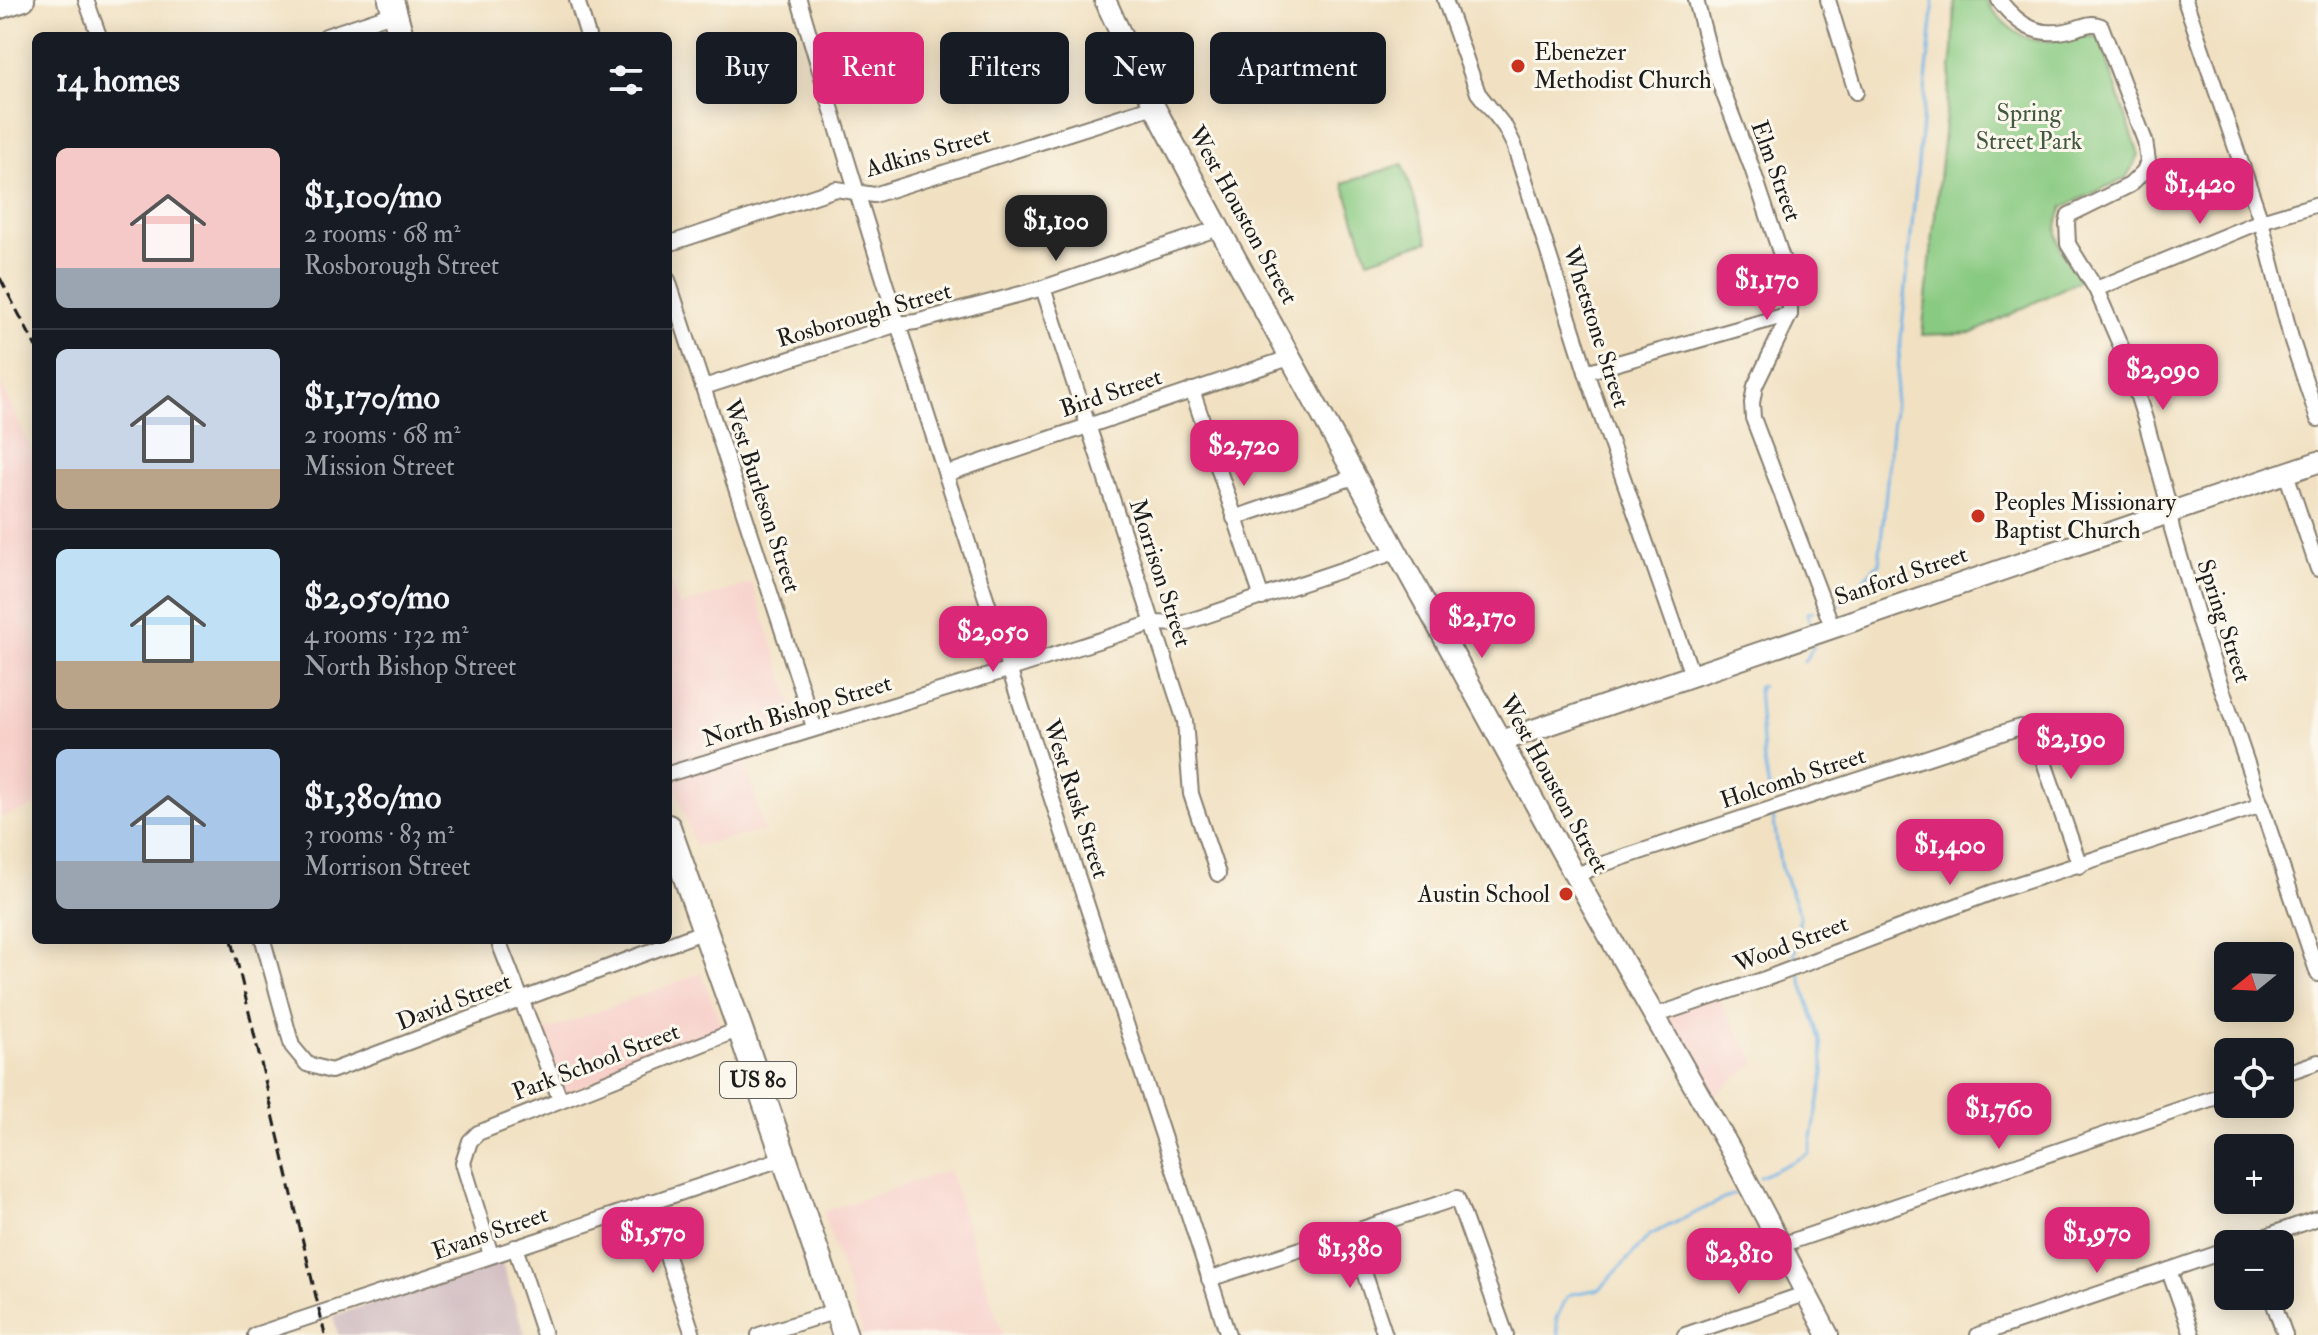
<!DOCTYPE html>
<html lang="en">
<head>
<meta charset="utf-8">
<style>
  body { margin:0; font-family:"IM FELL Double Pica",serif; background:#20242c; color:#f1f3f6; height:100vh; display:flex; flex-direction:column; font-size:30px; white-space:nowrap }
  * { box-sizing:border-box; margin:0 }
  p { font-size:26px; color:#9ea1a6 }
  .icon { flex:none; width:44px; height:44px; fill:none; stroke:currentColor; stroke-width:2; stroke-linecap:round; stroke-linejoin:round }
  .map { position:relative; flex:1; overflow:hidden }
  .drawer { position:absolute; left:32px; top:32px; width:640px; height:912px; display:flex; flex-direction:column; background:#171b24; border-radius:12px; box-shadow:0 4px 20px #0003 }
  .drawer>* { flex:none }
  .banner { position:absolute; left:696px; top:32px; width:760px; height:72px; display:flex; gap:16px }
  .needle { width:52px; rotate:252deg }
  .controls { position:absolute; left:2214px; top:942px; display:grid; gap:16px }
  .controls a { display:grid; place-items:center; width:80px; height:80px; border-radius:12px; background:#171b24; box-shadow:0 4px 20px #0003; font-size:40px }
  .price { position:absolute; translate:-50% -68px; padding:0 18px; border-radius:16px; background:#db2777; color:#fff; font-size:26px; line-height:52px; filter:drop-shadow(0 2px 4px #0008) }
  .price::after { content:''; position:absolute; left:50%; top:48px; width:24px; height:18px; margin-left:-12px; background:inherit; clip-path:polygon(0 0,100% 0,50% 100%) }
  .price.active { background:#222; color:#fff }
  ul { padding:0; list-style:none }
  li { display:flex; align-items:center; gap:24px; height:200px; padding:0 24px }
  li+li { border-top:2px solid #363941 }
  li span { display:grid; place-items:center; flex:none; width:224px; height:160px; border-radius:12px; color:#555 }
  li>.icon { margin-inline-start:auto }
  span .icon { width:96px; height:96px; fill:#fffc; stroke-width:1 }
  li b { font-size:34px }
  h2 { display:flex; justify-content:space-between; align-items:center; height:96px; padding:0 24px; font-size:34px }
  .tag { padding:0 28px; border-radius:12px; background:#171b24; box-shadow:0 4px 20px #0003; font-size:28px; line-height:72px }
  .tag.active { background:#db2777; color:#fff }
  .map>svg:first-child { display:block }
  .built { fill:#f7d0ca }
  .industrial { fill:#d2bec2 }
  .green { fill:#89ca82; stroke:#52734f; stroke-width:2 }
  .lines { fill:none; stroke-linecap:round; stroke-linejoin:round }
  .stream { stroke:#72b3e6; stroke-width:3 }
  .street-casing { stroke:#867e6f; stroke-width:18 }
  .secondary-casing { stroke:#867e6f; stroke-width:24 }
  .highway-casing { stroke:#867e6f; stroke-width:28 }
  .street { stroke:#fff; stroke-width:14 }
  .secondary { stroke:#fff; stroke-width:20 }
  .highway { stroke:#fff; stroke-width:24 }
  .rail { stroke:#1c1c1c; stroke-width:3; stroke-dasharray:12 6; stroke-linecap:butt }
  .poi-dot { fill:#c8321e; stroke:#fbf7ec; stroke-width:3 }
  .labels { text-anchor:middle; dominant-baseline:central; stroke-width:6; stroke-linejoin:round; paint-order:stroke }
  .shield { fill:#fbf7ec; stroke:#5f5e5a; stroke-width:2 }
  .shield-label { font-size:22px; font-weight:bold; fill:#1c1c1c }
  .poi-label { font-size:24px; fill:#1c1c1c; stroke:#fbf7ec; text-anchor:start }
  .park-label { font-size:24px; fill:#425940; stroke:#fbf7ec }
  .street-label { font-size:24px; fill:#1c1c1c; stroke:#fbf7ec }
</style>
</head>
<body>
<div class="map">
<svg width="2318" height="1335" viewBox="0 0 2318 1335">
  <rect width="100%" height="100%" fill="#fbf7ec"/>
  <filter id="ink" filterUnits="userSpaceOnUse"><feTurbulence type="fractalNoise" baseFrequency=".0125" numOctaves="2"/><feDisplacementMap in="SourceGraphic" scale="16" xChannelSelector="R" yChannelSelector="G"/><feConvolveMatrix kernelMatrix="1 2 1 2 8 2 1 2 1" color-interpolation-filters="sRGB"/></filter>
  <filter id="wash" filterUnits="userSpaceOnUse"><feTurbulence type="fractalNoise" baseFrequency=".006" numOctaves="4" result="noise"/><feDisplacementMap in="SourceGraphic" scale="32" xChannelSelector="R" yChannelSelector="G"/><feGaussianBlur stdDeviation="1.8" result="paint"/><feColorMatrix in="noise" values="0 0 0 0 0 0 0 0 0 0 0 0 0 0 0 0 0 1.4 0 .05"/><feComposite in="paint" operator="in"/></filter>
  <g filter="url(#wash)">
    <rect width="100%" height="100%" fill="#f1e1c2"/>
    <!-- built -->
    <g class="built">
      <path d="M 0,382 L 36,460 L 36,806 L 0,818 Z"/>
      <path d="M 668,574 L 679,606 L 752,583 L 806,744 L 746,764 L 764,831 L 695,846 L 668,768 Z"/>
      <path d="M 701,973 L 724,1033 L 563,1093 L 540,1033 Z"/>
      <path d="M 1712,989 L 1757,1063 L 1709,1099 L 1660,1008 Z"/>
      <path d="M 949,1170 L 1003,1335 L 863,1335 L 823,1212 Z"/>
    </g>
    <!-- industrial -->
    <path class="industrial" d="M 501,1261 L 525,1335 L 338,1335 L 333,1316 Z"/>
    <!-- green -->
    <g class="green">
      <path d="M 1955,0 L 1986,0 C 1991,10 1999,17 2007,25 C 2041,55 2060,33 2099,37 L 2139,155 L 2126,178 L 2063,207 C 2048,240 2063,252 2080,280 L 1973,333 L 1922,335 L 1953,50 Z"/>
      <path d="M 1403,164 L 1428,241 L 1368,260 L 1343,183 Z"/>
    </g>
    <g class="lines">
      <!-- stream -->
      <g class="stream">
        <path d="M 1839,605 L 1879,563 L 1934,0"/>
        <path d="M 1809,620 L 1807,613 L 1813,611"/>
        <path d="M 1804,662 L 1814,646"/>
        <path d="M 1762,686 L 1758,687 L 1763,756 L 1771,800"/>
        <path d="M 1773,815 L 1780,864 L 1800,916 L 1794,958"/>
        <path d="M 1760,1177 L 1809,1154 L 1824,1073 L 1821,1042 L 1799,973"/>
        <path d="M 1558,1335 L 1556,1319 L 1567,1297 L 1571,1294 L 1600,1289 L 1650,1235 L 1734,1194"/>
      </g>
    </g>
  </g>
  <g filter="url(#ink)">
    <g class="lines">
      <defs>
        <g id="street">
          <path d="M 86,0 L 99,36"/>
          <path d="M 577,0 L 588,36"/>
          <path d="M 799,0 C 931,448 1084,890 1228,1335"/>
          <path d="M 1445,0 L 1478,93 L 1505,127 L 1514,145 L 1586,372 L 1692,675"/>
          <path d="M 1696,0 L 1713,66 L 1752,168 L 1790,282 L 1790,314 L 1755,386 L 1752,403 L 1753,418 L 1832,626"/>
          <path d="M 1828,0 L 1856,92"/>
          <path d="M 1999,0 C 2021,29 2042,39 2077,28 C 2086,25 2092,22 2101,26 L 2145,141 L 2148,161 L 2144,171 L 2130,185 L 2069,215 L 2067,223 L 2068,244 L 2096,289 L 2125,356 L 2146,422 L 2167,499 L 2172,529 L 2198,618 L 2318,974"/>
          <path d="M 2185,0 L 2261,221 L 2291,338 L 2318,419"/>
          <path d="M 326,36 L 395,13"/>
          <path d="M 668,244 L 836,189 L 874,195 L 1154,106"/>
          <path d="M 668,280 L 814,727"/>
          <path d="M 1043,288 L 1185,721 L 1191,794 L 1218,874"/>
          <path d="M 2096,289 L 2261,221 L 2318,204"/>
          <path d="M 1586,372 L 1790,314"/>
          <path d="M 704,387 L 898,324 L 916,322 L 1043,288 L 1219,228"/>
          <path d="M 1192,390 L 1262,598"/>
          <path d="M 2286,473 L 2318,569"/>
          <path d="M 946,474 L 1292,357"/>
          <path d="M 1234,518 L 1357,476"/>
          <path d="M 668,774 L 1011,669 L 1153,623 L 1181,624 L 1398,551"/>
          <path d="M 1575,876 L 1597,866 L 2020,727 L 2031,731 L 2035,736 L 2080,866"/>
          <path d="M 263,940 L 292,1046 L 307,1064 L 331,1071 L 705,931"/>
          <path d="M 498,940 L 560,1099"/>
          <path d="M 1654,1016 L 1765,979 L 1993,892 L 2262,805"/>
          <path d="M 2280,1075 L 2318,1062"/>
          <path d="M 649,1202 L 693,1335"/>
          <path d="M 1351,1233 L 1385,1335"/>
          <path d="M 2244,1244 L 2318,1218"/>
          <path d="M 1781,1245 L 2228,1093"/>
          <path d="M 515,1247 L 544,1335"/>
          <path d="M 491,1255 L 463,1163 L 470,1141 L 478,1133 L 740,1029"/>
          <path d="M 2169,1270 L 2192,1335"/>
          <path d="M 1209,1279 L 1457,1198 L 1506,1335"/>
          <path d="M 2271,1296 L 2285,1335"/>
          <path d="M 255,1335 L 784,1158"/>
          <path d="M 759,1335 L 837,1311"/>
          <path d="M 1685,1335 L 1807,1293"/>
          <path d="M 1978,1335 L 2228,1250"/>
        </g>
        <g id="secondary">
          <path d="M 1105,0 L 1154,106 L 1219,228 L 1575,876 L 1731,1151 L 1828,1335"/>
          <path d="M 0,8 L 24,0"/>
          <path d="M 1501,741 L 2318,462"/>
        </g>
        <g id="highway">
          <path d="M 391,0 L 401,36"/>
          <path d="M 668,827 L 740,1029 L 845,1335"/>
        </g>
      </defs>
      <!-- street casing -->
      <use href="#street" class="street-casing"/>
      <!-- secondary casing -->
      <use href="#secondary" class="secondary-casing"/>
      <!-- highway casing -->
      <use href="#highway" class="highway-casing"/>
      <!-- street -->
      <use href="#street" class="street"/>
      <!-- secondary -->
      <use href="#secondary" class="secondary"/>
      <!-- highway -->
      <use href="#highway" class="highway"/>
      <!-- rail -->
      <g class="rail">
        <path d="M 0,278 L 36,347"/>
        <path d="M 232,940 L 325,1335"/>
      </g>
    </g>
  </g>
  <!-- markers -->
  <g class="poi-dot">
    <circle cx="1518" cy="66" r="8"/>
    <circle cx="1978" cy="516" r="8"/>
    <circle cx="1566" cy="894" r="8"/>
  </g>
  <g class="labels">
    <!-- shield labels -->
    <rect class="shield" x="720" y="1062" width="76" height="36" rx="6"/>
    <g class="shield-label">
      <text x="758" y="1080">US 80</text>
    </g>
    <!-- poi labels -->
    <g class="poi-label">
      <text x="1534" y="52">Ebenezer<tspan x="1534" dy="28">Methodist Church</tspan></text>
      <text x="1994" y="502">Peoples Missionary<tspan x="1994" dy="28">Baptist Church</tspan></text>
      <text x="1550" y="894" text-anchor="end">Austin School</text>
    </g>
    <!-- park labels -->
    <g class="park-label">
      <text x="2029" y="113">Spring<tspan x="2029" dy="28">Street Park</tspan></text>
    </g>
    <!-- street labels -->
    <g class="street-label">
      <text transform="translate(928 152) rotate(-16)">Adkins Street</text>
      <text transform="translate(1776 171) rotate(70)">Elm Street</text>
      <text transform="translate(1243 215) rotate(61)">West Houston Street</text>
      <text transform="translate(864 315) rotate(-16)">Rosborough Street</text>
      <text transform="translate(1596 327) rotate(72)">Whetstone Street</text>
      <text transform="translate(1111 393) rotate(-19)">Bird Street</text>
      <text transform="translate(762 496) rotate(72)">West Burleson Street</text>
      <text transform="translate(1160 573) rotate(72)">Morrison Street</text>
      <text transform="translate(1901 576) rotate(-19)">Sanford Street</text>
      <text transform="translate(2224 621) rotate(72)">Spring Street</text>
      <text transform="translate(797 711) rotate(-17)">North Bishop Street</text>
      <text transform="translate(1793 778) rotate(-18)">Holcomb Street</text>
      <text transform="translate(1554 784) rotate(61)">West Houston Street</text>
      <text transform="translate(1076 799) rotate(72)">West Rusk Street</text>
      <text transform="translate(1791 944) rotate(-21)">Wood Street</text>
      <text transform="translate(454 1002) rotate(-21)">David Street</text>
      <text transform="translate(596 1062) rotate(-21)">Park School Street</text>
      <text transform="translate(490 1233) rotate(-19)">Evans Street</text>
    </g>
  </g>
</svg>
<div class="controls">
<a><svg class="needle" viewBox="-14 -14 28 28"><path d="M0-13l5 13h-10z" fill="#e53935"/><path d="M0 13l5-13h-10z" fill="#9ea1a6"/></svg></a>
<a><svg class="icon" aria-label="locate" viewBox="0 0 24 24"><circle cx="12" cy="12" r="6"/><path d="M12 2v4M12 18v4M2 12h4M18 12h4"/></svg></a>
<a>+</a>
<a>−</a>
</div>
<b class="price" style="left:2200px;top:226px">$1,420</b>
<b class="price active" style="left:1056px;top:263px">$1,100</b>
<b class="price" style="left:1767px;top:322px">$1,170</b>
<b class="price" style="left:2163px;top:412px">$2,090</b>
<b class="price" style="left:1244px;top:488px">$2,720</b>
<b class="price" style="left:1482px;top:660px">$2,170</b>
<b class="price" style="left:993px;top:674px">$2,050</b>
<b class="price" style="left:2071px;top:781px">$2,190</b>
<b class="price" style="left:1950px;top:887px">$1,400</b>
<b class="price" style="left:1999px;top:1151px">$1,760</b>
<b class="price" style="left:653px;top:1275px">$1,570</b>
<b class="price" style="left:2097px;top:1275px">$1,970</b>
<b class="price" style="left:1350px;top:1290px">$1,380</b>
<b class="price" style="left:1739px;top:1296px">$2,810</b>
<div class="banner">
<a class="tag">Buy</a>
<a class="tag active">Rent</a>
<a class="tag">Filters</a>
<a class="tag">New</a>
<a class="tag">Apartment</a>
</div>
<section class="drawer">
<h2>14 homes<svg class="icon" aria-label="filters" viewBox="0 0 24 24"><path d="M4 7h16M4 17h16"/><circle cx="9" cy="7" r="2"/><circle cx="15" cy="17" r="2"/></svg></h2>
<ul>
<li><span style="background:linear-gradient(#f6c9c9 75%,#9aa5b1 0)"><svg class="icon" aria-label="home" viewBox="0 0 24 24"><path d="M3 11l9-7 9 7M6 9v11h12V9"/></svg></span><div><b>$1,100/mo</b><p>2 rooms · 68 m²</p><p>Rosborough Street</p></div></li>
<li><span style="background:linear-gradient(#c9d6e8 75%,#b9a48a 0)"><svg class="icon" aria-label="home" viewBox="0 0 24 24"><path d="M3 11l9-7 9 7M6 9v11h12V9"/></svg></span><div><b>$1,170/mo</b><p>2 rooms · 68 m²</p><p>Mission Street</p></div></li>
<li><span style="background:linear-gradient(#bfe0f5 70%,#b9a48a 0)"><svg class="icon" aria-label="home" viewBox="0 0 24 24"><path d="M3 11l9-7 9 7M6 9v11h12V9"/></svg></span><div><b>$2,050/mo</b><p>4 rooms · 132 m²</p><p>North Bishop Street</p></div></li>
<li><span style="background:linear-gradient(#a9c7e8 70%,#9aa5b1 0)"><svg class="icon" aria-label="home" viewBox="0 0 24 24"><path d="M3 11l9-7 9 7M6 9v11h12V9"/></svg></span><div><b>$1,380/mo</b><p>3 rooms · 83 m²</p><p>Morrison Street</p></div></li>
</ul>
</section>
</div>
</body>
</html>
